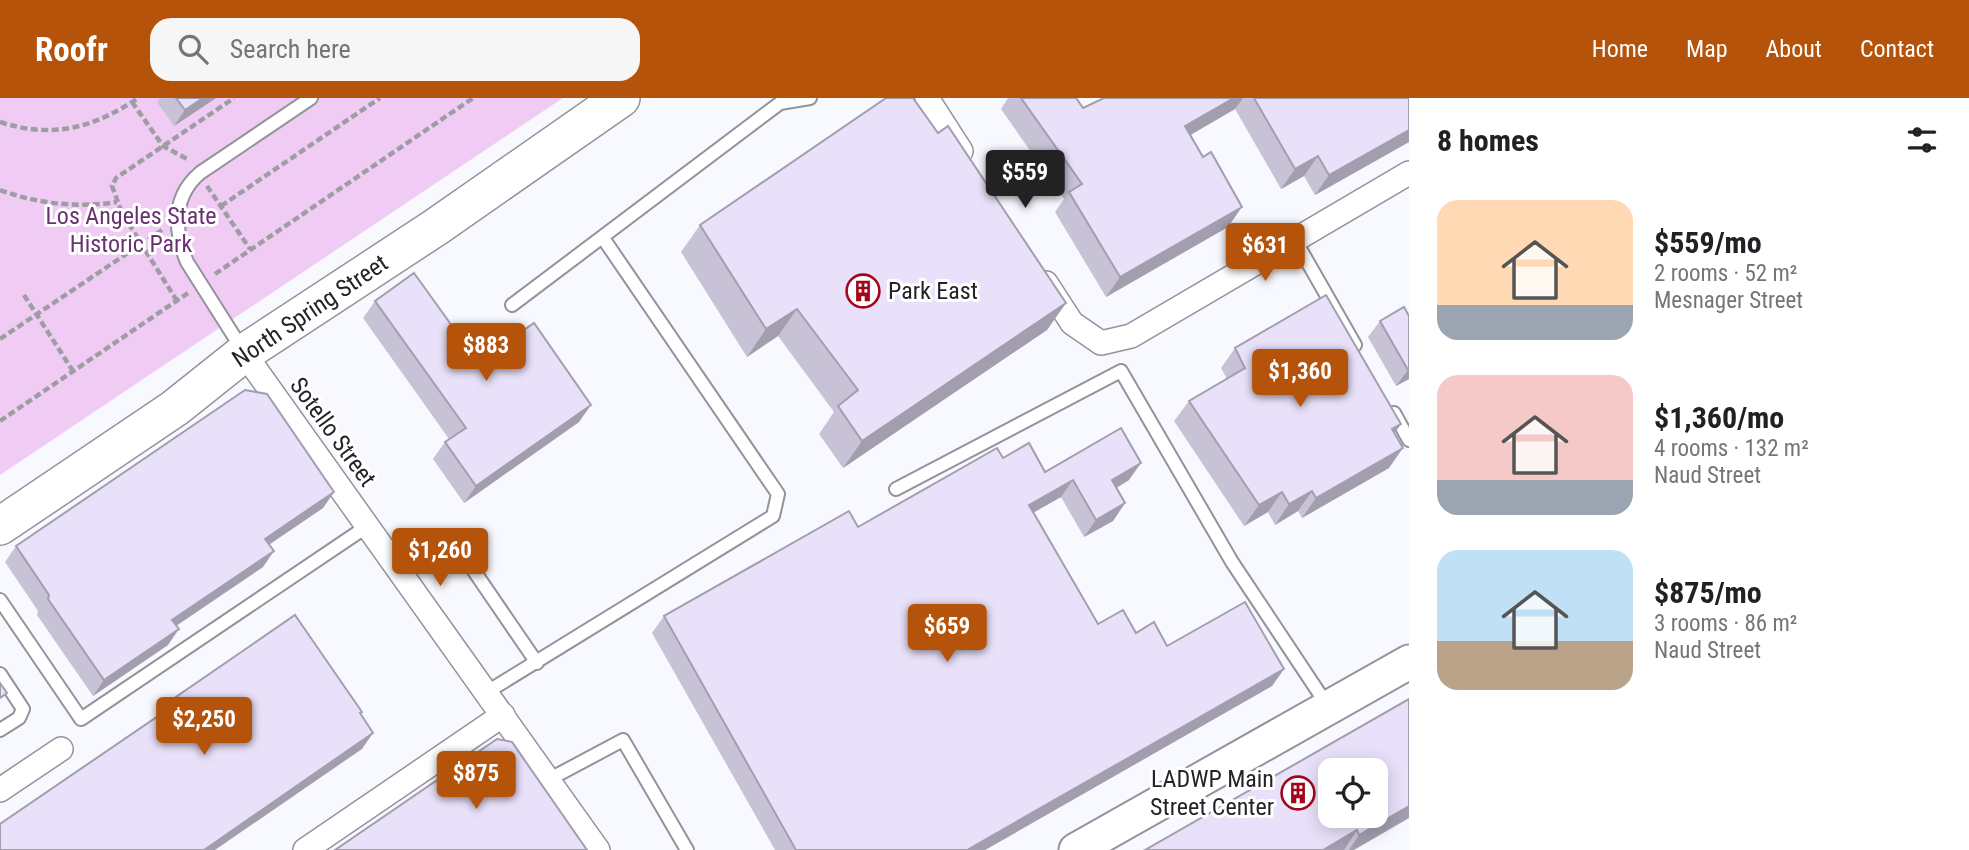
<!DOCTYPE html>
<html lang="en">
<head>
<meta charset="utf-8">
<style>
  body { margin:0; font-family:"Roboto Condensed",sans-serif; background:#f6f6f6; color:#202124; height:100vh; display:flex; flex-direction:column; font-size:26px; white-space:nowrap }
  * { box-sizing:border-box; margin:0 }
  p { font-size:23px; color:#757577 }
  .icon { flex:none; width:38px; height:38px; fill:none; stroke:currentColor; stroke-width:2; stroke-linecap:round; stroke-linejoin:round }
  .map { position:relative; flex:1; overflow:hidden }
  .side { display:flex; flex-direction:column; background:#fff; width:560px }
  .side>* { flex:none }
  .buttons { position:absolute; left:1318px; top:660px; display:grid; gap:14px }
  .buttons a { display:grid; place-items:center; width:70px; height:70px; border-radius:14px; background:#fff; box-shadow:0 4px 18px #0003; font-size:35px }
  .price { position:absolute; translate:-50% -60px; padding:0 16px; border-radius:7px; background:#b45309; color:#fff; font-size:23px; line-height:46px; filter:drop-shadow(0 2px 4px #0008) }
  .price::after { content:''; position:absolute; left:50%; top:42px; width:21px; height:16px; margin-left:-10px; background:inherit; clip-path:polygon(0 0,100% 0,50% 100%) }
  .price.selected { background:#222; color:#fff }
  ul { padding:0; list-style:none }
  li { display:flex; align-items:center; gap:21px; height:175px; padding:0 28px }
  li span { display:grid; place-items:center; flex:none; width:196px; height:140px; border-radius:21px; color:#555 }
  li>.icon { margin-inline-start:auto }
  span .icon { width:84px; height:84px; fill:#fffc; stroke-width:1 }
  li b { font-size:30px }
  h2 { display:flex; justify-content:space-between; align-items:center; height:84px; padding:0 28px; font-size:30px }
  header { display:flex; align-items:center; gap:42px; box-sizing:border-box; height:98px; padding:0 35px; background:#b45309; color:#fff }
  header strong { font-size:33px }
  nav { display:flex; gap:38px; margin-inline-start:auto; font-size:24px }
  .search { width:490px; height:63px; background:#f6f6f6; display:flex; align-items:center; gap:18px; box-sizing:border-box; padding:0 24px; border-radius:21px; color:#757577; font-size:26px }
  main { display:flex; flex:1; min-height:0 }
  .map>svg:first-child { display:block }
  .green { fill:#f0ccf5 }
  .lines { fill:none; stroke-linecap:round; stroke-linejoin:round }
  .lane-casing { stroke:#92939b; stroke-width:16 }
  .street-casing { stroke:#92939b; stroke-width:26 }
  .secondary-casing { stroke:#92939b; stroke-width:37 }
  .primary-casing { stroke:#92939b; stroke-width:40 }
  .path { stroke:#9d9da3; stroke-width:4.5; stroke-dasharray:7 3.5; stroke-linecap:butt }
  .lane { stroke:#fff; stroke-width:12 }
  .street { stroke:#fff; stroke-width:23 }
  .secondary { stroke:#fff; stroke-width:33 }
  .primary { stroke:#fff; stroke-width:37 }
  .wall { fill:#c8c2d6 }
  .shaded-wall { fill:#a39eae }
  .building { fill:#e9e1f9; stroke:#a39eae; stroke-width:2; fill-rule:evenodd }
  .labels { text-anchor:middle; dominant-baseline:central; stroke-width:6; stroke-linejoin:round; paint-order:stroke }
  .park-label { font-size:24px; fill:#67326f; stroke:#fff }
  .poi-label { font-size:24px; fill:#242428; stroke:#fff; text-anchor:start }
  .street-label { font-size:24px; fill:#242428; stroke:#fff }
</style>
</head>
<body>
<header>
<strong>Roofr</strong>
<div class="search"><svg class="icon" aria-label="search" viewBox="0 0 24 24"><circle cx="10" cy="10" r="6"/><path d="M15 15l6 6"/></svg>Search here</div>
<nav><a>Home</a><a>Map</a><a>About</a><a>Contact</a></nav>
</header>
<main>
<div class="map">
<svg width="1409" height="752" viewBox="0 0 1409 752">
  <rect width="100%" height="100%" fill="#f8f9ff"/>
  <!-- green -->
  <path class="green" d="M 0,0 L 563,0 L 0,377 Z"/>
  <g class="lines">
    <defs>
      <g id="lane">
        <path d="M 1295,142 L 1355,247"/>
        <path d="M 512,207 L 780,5 L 810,0"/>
        <path d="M 242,251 L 187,164 C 174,132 172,99 200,75 L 311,0"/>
        <path d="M 1394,315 L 1409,342"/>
        <path d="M 896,391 L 1121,273 L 1232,464 L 1329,610"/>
        <path d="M 457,448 L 537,565"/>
        <path d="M 0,502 L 81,621 L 369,427"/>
        <path d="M 0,576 L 23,611 L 19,620 L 0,632"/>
        <path d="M 487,594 L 773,418 L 778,396 L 603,140"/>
        <path d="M 548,682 L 623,642 L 687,752"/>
      </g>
      <g id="street">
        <path d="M 927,0 L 961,53"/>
        <path d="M 1046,185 L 1072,225 L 1101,245 L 1131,238 L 1409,75"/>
        <path d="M 244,255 L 598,752"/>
        <path d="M 0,692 L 61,651"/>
        <path d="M 305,752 L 503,617"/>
      </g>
      <path id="secondary" d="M 1076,752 L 1409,564"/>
      <path id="primary" d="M 0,428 L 175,310 L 244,255 L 436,129 L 621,0"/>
    </defs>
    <!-- lane casing -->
    <use href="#lane" class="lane-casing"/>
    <!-- street casing -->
    <use href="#street" class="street-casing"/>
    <!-- secondary casing -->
    <use href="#secondary" class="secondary-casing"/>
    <!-- primary casing -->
    <use href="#primary" class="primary-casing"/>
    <!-- path -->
    <g class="path">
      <path d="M 132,4 L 163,48 L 189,62"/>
      <path d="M 0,24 C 52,41 94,30 138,0"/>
      <path d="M 207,88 L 250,151"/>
      <path d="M 0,92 C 39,106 76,110 117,104"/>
      <path d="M 221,108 L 380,0"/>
      <path d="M 215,176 L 473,0"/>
      <path d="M 24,197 L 73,273"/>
      <path d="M 177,203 L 122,115 L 112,88 L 116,80 L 234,0"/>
      <path d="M 0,241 L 162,132"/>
      <path d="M 0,323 L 188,195"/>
    </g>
    <!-- lane -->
    <use href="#lane" class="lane"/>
    <!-- street -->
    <use href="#street" class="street"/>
    <!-- secondary -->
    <use href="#secondary" class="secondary"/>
    <!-- primary -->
    <use href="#primary" class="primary"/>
  </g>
  <!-- wall -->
  <g class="wall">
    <path d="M 160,0 L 216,0 L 174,28 L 157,4 Z"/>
    <path d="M 1008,0 L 1076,0 L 1083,10 L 1104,0 L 1409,0 L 1409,44 L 1315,97 L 1304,78 L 1281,91 L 1235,11 L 1191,37 L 1228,129 L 1106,199 L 1055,114 L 1064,101 L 1001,11 Z"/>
    <path d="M 938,35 L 1066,205 L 1047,232 L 843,370 L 819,336 L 834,314 L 778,238 L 747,259 L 681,154 L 700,127 Z"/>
    <path d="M 375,203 L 478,264 L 579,324 L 464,405 L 433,361 L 445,344 L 449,341 L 363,220 Z"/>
    <path d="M 1409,218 L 1409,281 L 1396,288 L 1368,239 L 1380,223 Z"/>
    <path d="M 1235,250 L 1401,326 L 1394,335 L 1389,370 L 1302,420 L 1298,413 L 1275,427 L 1268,414 L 1244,428 L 1174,323 L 1189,303 L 1227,281 L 1221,270 Z"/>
    <path d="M 1003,360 L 1045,374 L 1129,382 L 1116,390 L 1125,405 L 1113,423 L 1084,439 L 1061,399 L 1034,414 L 1098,526 L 1136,535 L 1167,548 L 1284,571 L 1272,588 L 985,752 L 775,752 L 652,535 L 664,518 L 858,429 Z"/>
    <path d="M 334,394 L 323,410 L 269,446 L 263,469 L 176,528 L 168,547 L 93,598 L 37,517 L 38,513 L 5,464 L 16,448 Z"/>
    <path d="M 176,599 L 362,614 L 360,616 L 362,651 L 167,612 Z"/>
    <path d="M 1409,601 L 1354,752 L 1145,752 Z"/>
  </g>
  <!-- shaded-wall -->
  <g class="shaded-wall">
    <path d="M 203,0 L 216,0 L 174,28 L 185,12 Z"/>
    <path d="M 1234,0 L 1243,0 L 1235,11 L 1171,48 L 1185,28 Z"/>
    <path d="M 1409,32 L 1409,44 L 1315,97 L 1329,77 Z"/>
    <path d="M 1318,58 L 1304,78 L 1281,91 L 1295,71 Z"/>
    <path d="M 1242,109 L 1228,129 L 1106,199 L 1120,179 Z"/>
    <path d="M 1066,205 L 1047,232 L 843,370 L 862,343 Z"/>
    <path d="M 797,211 L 778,238 L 747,259 L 766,231 Z"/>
    <path d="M 1409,271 L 1409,281 L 1396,288 L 1408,272 Z"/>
    <path d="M 591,307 L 579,324 L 464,405 L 476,388 Z"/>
    <path d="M 1401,326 L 1387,346 L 1392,331 Z"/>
    <path d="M 1403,350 L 1389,370 L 1302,420 L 1316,400 Z"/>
    <path d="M 1141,365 L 1129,382 L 1100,400 L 1112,382 Z"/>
    <path d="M 1073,382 L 1061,399 L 1017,424 L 1029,407 Z"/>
    <path d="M 1312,393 L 1298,413 L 1275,427 L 1289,406 Z"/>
    <path d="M 334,394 L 323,410 L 254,457 L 265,441 Z"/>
    <path d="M 1282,394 L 1268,414 L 1244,428 L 1259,407 Z"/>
    <path d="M 1125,405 L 1113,423 L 1084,439 L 1096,422 Z"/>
    <path d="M 274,453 L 263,469 L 161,538 L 172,522 Z"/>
    <path d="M 179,531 L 168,547 L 93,598 L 104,582 Z"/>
    <path d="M 1284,571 L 1272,588 L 985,752 L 967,752 Z"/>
    <path d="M 373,635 L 362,651 L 215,752 L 204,752 Z"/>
    <path d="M 1409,708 L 1409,720 L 1354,752 L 1349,752 L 1359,737 Z"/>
    <path d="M 1357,732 L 1344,752 L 1323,752 Z"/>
  </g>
  <!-- building -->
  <g class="building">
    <path d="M 176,0 L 203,0 L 185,12 Z"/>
    <path d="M 886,0 L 913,0 L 938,35 L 948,28 L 1066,205 L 862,343 L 838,308 L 858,292 L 797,211 L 766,231 L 700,127 Z"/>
    <path d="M 1021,0 L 1076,0 L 1083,10 L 1104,0 L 1234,0 L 1185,28 L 1203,59 L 1211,54 L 1242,109 L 1120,179 L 1069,94 L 1082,86 Z"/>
    <path d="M 1254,0 L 1409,0 L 1409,32 L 1329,77 L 1318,58 L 1295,71 Z"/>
    <path d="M 414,175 L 478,264 L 534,225 L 591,307 L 476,388 L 445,344 L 466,330 L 375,203 Z"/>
    <path d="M 1326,197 L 1401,326 L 1392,331 L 1403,350 L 1316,400 L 1312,393 L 1289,406 L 1282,394 L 1259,407 L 1189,303 L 1245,270 L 1235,250 Z"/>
    <path d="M 1404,209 L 1409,218 L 1409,271 L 1408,272 L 1380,223 Z"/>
    <path d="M 245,292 L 267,296 L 334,394 L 265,441 L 274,453 L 172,522 L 179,531 L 104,582 L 48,501 L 49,497 L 16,448 Z"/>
    <path d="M 1121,330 L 1141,365 L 1112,382 L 1125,405 L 1096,422 L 1073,382 L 1029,407 L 1098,526 L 1123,512 L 1136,535 L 1154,524 L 1167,548 L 1245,504 L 1284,571 L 967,752 L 796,752 L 664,518 L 849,413 L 858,429 L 997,350 L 1003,360 L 1029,345 L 1045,374 Z"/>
    <path d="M 295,517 L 362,614 L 360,615 L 373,635 L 204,752 L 0,752 L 0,726 L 180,603 L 176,599 Z"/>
    <path d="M 0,585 L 7,595 L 0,600 Z"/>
    <path d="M 1409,601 L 1409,708 L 1359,737 L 1357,732 L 1323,752 L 1145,752 ZM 1330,672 L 1376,672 L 1376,718 L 1330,718 Z"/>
    <path d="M 497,641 L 512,644 L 587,752 L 335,752 Z"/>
  </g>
  <!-- icons -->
  <defs>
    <symbol id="building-ring" viewBox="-11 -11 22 22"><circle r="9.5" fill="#fff" stroke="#a2061b" stroke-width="1.5"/><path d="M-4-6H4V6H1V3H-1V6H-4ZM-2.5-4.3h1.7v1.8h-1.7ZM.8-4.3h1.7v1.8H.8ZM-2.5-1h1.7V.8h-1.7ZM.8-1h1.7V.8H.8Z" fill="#a2061b"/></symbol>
  </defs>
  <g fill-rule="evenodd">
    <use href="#building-ring" x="844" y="174" width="38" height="38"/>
    <use href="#building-ring" x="1279" y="676" width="38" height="38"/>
  </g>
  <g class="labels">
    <!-- park labels -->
    <g class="park-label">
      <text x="131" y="118">Los Angeles State<tspan x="131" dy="28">Historic Park</tspan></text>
    </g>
    <!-- poi labels -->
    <g class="poi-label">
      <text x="888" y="193">Park East</text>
      <text x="1274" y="681" text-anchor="end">LADWP Main<tspan x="1274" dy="28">Street Center</tspan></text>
    </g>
    <!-- street labels -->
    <g class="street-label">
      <text transform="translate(310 213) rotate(-34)">North Spring Street</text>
      <text transform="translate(333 334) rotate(54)">Sotello Street</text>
    </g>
  </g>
</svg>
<div class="buttons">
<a><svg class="icon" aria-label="locate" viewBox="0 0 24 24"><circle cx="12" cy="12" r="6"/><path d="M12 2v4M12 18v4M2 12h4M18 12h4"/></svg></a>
</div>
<b class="price selected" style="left:1025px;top:112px">$559</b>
<b class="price" style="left:1265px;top:185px">$631</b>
<b class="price" style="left:486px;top:285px">$883</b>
<b class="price" style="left:1300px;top:311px">$1,360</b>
<b class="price" style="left:440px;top:490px">$1,260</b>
<b class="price" style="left:947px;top:566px">$659</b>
<b class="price" style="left:204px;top:659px">$2,250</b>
<b class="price" style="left:476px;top:713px">$875</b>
</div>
<section class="side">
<h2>8 homes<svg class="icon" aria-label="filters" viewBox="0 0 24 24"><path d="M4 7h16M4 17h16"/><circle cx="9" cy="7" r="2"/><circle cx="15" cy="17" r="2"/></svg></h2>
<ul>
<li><span style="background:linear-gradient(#ffd9b3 75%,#9aa5b1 0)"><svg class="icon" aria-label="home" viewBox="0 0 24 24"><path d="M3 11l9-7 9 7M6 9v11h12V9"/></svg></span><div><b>$559/mo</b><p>2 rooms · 52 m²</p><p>Mesnager Street</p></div></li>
<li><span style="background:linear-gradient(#f6c9c9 75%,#9aa5b1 0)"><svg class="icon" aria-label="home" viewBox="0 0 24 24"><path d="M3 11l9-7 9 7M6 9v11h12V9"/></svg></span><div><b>$1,360/mo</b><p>4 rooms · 132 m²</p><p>Naud Street</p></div></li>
<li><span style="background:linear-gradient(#bfe0f5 65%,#b9a48a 0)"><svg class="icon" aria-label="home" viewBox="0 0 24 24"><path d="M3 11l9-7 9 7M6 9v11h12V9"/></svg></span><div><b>$875/mo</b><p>3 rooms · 86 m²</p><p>Naud Street</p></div></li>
</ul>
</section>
</main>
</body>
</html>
